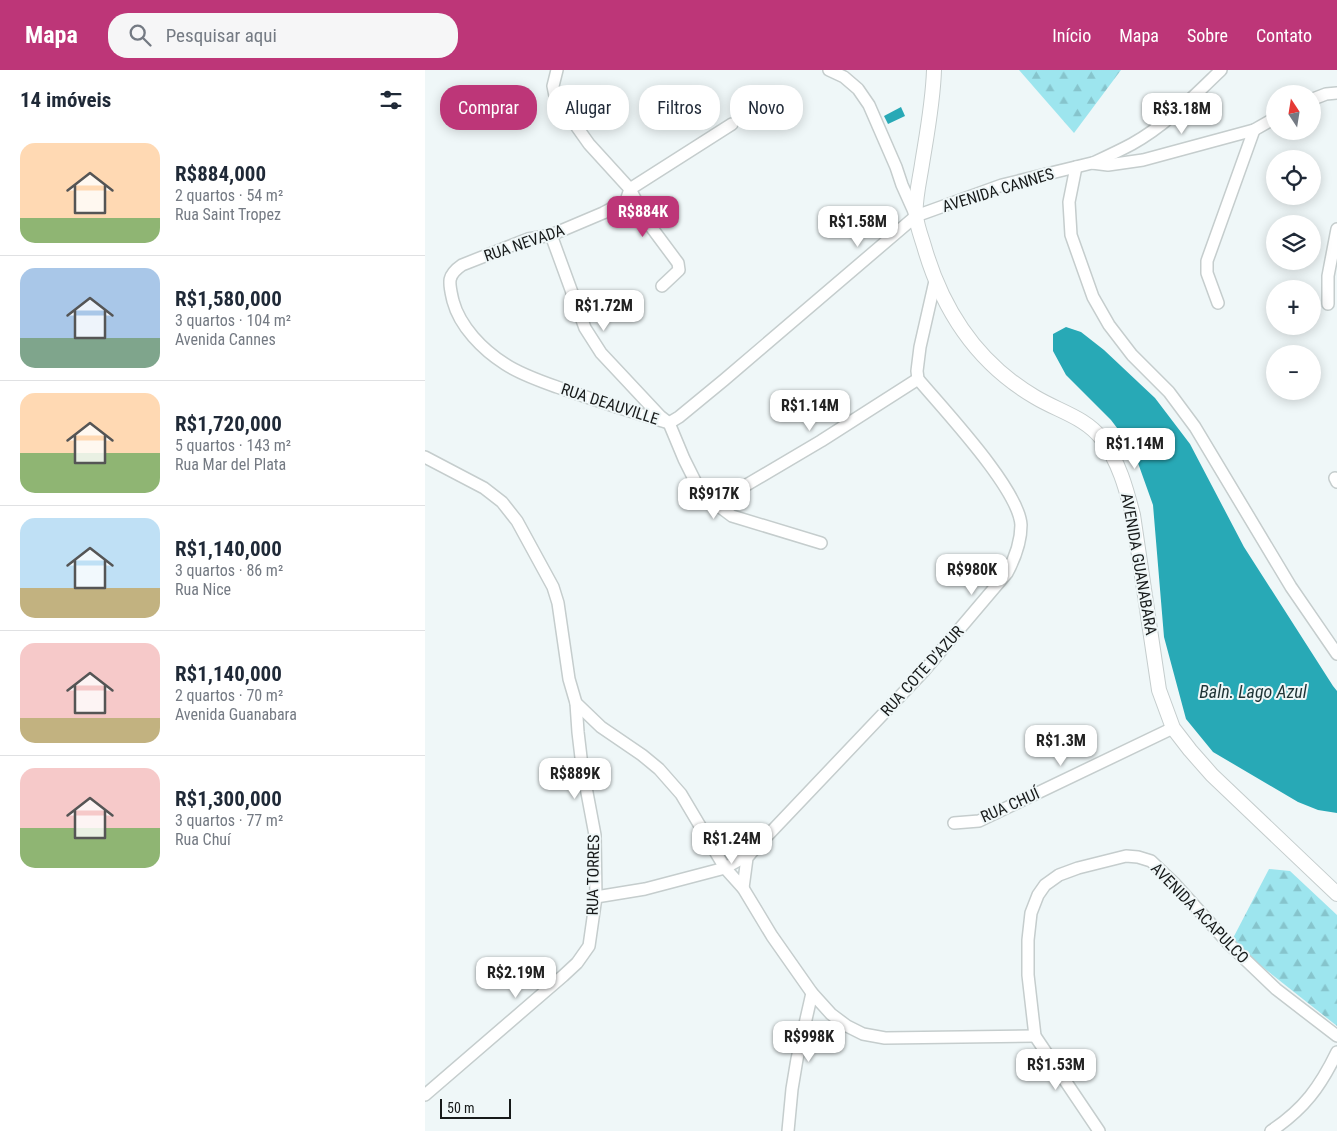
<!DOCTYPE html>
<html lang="pt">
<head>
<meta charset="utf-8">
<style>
  body { margin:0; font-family:"Roboto Condensed",sans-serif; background:#f6f6f7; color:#1f2937; height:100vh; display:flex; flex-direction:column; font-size:19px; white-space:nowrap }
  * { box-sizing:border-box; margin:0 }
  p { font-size:16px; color:#747a83 }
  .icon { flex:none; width:28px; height:28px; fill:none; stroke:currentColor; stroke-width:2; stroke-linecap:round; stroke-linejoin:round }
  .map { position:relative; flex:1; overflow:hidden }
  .panel { display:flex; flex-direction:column; background:#fff; width:425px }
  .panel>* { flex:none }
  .banner { position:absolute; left:15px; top:15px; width:475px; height:45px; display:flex; gap:10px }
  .needle { width:32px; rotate:348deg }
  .buttons { position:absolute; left:841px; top:15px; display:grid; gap:10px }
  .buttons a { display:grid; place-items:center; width:55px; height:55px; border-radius:50%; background:#fff; box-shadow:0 2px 12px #0003; font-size:25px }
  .scale { position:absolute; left:15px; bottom:12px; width:71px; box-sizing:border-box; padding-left:5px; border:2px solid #171a1a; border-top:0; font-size:14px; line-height:18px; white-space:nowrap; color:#171a1a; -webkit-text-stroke:4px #eff7f8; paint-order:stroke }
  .price { position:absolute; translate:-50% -42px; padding:0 11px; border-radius:10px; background:#fff; color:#222; font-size:16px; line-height:32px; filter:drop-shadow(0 1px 2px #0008) }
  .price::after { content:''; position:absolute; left:50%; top:30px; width:15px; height:11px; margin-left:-8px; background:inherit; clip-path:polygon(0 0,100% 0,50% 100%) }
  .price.selected { background:#bd3678; color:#fff }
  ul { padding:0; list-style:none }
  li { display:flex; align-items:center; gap:15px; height:125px; padding:0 20px }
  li+li { border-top:1px solid #e0e1e3 }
  li span { display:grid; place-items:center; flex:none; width:140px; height:100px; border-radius:15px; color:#555 }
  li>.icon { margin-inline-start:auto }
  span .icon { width:60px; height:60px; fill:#fffc; stroke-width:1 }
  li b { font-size:21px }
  h2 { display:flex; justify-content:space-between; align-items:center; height:60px; padding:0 20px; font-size:21px }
  .chip { padding:0 18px; border-radius:20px; background:#fff; box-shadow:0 2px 12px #0003; font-size:18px; line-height:45px }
  .chip.selected { background:#bd3678; color:#fff }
  header { display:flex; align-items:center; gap:30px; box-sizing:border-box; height:70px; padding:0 25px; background:#bd3678; color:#fff }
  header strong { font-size:24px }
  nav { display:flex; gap:28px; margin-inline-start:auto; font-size:18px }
  .search { width:350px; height:45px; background:#f6f6f7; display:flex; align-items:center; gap:12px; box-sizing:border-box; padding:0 18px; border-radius:20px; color:#747a83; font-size:19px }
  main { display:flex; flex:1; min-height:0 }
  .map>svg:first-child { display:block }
  .forest { fill:url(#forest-firs) }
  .water { fill:#28a9b6 }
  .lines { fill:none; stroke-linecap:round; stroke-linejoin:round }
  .minor-casing { stroke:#c5cdcd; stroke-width:14 }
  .tertiary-casing { stroke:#c5cdcd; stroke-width:16 }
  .minor { stroke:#fff; stroke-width:11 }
  .tertiary { stroke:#fff; stroke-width:14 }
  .labels { text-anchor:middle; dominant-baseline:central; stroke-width:4; stroke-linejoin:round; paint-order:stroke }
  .street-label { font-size:16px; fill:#171a1a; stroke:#eff7f8 }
  .water-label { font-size:18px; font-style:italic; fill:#1f3436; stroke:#eff7f8 }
</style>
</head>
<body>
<header>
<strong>Mapa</strong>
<div class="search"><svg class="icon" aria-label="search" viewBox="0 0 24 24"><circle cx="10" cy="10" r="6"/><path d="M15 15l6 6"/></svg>Pesquisar aqui</div>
<nav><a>Início</a><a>Mapa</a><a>Sobre</a><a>Contato</a></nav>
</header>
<main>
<section class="panel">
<h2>14 imóveis<svg class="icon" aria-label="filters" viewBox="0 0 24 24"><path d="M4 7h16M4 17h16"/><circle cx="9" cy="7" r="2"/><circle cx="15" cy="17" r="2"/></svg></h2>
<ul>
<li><span style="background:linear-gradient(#ffd9b3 75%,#8fb573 0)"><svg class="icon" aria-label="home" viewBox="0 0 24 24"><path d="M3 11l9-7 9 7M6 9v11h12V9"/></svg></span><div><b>R$884,000</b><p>2 quartos · 54 m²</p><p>Rua Saint Tropez</p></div></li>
<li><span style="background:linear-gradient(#a9c7e8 70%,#7fa58c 0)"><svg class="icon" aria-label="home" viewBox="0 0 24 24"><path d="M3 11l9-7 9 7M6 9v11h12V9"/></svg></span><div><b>R$1,580,000</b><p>3 quartos · 104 m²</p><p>Avenida Cannes</p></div></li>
<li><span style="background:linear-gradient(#ffd9b3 60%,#8fb573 0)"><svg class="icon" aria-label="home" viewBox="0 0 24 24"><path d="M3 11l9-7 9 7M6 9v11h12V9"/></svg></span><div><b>R$1,720,000</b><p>5 quartos · 143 m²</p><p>Rua Mar del Plata</p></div></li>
<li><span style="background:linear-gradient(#bfe0f5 70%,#c2b280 0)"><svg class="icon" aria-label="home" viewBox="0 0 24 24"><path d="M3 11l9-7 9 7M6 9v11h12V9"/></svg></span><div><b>R$1,140,000</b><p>3 quartos · 86 m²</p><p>Rua Nice</p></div></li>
<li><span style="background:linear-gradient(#f6c9c9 75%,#c2b280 0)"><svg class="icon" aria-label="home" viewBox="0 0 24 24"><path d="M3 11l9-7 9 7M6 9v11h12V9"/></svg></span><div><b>R$1,140,000</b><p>2 quartos · 70 m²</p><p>Avenida Guanabara</p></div></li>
<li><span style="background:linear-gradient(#f6c9c9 60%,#8fb573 0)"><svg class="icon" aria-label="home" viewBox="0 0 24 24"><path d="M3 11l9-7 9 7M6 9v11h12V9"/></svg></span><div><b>R$1,300,000</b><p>3 quartos · 77 m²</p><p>Rua Chuí</p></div></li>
</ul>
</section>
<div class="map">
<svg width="912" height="1061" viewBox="0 0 912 1061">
  <defs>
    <pattern id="forest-firs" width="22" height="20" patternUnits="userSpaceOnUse" patternTransform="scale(1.25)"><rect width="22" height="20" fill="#9de5ee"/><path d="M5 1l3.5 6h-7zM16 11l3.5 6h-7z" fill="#86c4cc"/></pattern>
  </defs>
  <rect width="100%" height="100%" fill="#eff7f8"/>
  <!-- forest -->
  <g class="forest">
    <path d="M 594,0 L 696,0 L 649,63 Z"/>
    <path d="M 844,799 L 865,801 L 912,845 L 912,956 L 806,872 Z"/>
  </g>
  <!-- water -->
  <g class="water">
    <path d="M 476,37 L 480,46 L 463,54 L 459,46 Z"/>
    <path d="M 641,257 L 656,262 L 679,280 L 730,328 L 765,374 L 819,477 L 908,616 L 912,621 L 912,743 L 893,740 L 873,732 L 788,682 L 761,649 L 739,567 L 728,435 L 708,379 L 686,350 L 641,305 L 628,281 L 628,264 Z"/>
  </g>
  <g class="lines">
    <defs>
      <g id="minor">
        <path d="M 132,0 L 128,16 L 130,26 L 164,74 L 205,119 L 221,150 L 253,193 L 254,200 L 237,216"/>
        <path d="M 404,0 L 419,7 L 433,19 L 444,35 L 471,97 L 477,115 L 490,144"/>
        <path d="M 888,29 L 901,24 L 912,23"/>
        <path d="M 668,93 C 681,87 694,81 707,74 C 740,56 769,26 796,0"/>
        <path d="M 651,97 L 644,132 L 646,165 L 668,227 L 684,255 L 707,285 L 744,322 L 770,357 L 866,517 L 912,584"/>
        <path d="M 126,165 L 160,258 L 176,283 L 235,346 L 244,353 L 259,389 L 276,423 L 307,446 L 396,473"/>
        <path d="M 793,233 L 782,203 L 782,191 L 829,60"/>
        <path d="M 903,234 L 903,206 L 912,159"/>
        <path d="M 244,353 L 254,347 L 299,310 L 491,146 L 577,115 L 667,93 L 683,95 L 718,90 L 829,60 L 850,48"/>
        <path d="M 244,353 C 206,342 169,330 132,317 C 115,311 95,304 80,294 C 58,280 35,257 28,231 C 24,213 21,206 37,195 L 103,169 L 126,165 L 178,143 L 201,131 L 205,119 L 307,54"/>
        <path d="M 0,387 L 59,418 L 77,432 L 92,451 L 128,517 L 133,533 L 144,609 L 151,633 L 176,657 L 217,685 L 234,699 L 256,724 L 300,798 L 318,818 L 347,866 L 387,923 L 406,944 L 422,956 L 438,964 L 460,968 L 610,966"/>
        <path d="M 910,408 L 912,412"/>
        <path d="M 291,435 L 318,417 L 396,371 L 493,309"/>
        <path d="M 529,753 L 554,751 L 748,658"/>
        <path d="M 318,818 L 322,788 L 325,784"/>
        <path d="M 171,827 L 220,819 L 300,798 L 325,784 L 498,602 L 582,503 C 590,488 596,472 596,455 C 594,419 518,339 493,309 L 492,301 L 495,277 L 510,211"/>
        <path d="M 0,1025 L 138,906 L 152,893 L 164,876 L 171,827 L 170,765 L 157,696 L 153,662 L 151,633"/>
        <path d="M 363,1061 L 367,1019 L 372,989 L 387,923"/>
        <path d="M 674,1061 L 610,966 L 603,905 L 603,870 L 606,843 L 613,825 L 620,815 L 634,805 L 653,798 L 701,786 L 713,787 L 726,791 L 749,813 L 804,874 L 851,919 L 912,966"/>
        <path d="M 846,1061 C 879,1039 895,1017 912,982"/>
      </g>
      <path id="tertiary" d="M 509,0 C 508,32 502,63 497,94 C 495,108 489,133 491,146 C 492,156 496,166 499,176 C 517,239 552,293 610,327 C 633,341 660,347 677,369 C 694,392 701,418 708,445 L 734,620 L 748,658 L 765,680 L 787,705 L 912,824"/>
    </defs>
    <!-- minor casing -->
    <use href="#minor" class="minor-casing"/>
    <!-- tertiary casing -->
    <use href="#tertiary" class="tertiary-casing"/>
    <!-- minor -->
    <use href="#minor" class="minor"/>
    <!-- tertiary -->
    <use href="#tertiary" class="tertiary"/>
  </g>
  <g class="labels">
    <!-- street labels -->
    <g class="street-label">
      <text transform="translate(573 120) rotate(-17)">AVENIDA CANNES</text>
      <text transform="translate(99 173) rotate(-19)">RUA NEVADA</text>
      <text transform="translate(185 334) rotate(18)">RUA DEAUVILLE</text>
      <text transform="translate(714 494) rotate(80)">AVENIDA GUANABARA</text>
      <text transform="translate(497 601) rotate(-48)">RUA COTE D'AZUR</text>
      <text transform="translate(585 735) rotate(-24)">RUA CHUÍ</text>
      <text transform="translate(168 805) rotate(-89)">RUA TORRES</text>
      <text transform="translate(775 843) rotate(46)">AVENIDA ACAPULCO</text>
    </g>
    <!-- water labels -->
    <g class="water-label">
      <text x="828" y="621">Baln. Lago Azul</text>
    </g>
  </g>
</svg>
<div class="buttons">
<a><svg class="needle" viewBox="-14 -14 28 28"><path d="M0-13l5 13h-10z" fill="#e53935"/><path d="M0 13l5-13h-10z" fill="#747a83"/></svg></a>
<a><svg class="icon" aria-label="locate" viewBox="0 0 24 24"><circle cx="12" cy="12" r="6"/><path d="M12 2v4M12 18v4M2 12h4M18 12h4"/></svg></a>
<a><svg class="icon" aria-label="layers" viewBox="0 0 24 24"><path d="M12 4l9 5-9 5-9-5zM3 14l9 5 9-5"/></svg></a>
<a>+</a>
<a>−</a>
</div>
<div class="scale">50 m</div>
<b class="price" style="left:757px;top:65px">R$3.18M</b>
<b class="price selected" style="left:218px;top:168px">R$884K</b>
<b class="price" style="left:433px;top:178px">R$1.58M</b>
<b class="price" style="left:179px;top:262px">R$1.72M</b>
<b class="price" style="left:385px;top:362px">R$1.14M</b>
<b class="price" style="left:710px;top:400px">R$1.14M</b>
<b class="price" style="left:289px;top:450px">R$917K</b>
<b class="price" style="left:547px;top:526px">R$980K</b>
<b class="price" style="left:636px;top:697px">R$1.3M</b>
<b class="price" style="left:150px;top:730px">R$889K</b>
<b class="price" style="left:307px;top:795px">R$1.24M</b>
<b class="price" style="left:91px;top:929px">R$2.19M</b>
<b class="price" style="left:384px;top:993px">R$998K</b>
<b class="price" style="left:631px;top:1021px">R$1.53M</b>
<div class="banner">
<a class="chip selected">Comprar</a>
<a class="chip">Alugar</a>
<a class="chip">Filtros</a>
<a class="chip">Novo</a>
</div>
</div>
</main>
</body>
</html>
